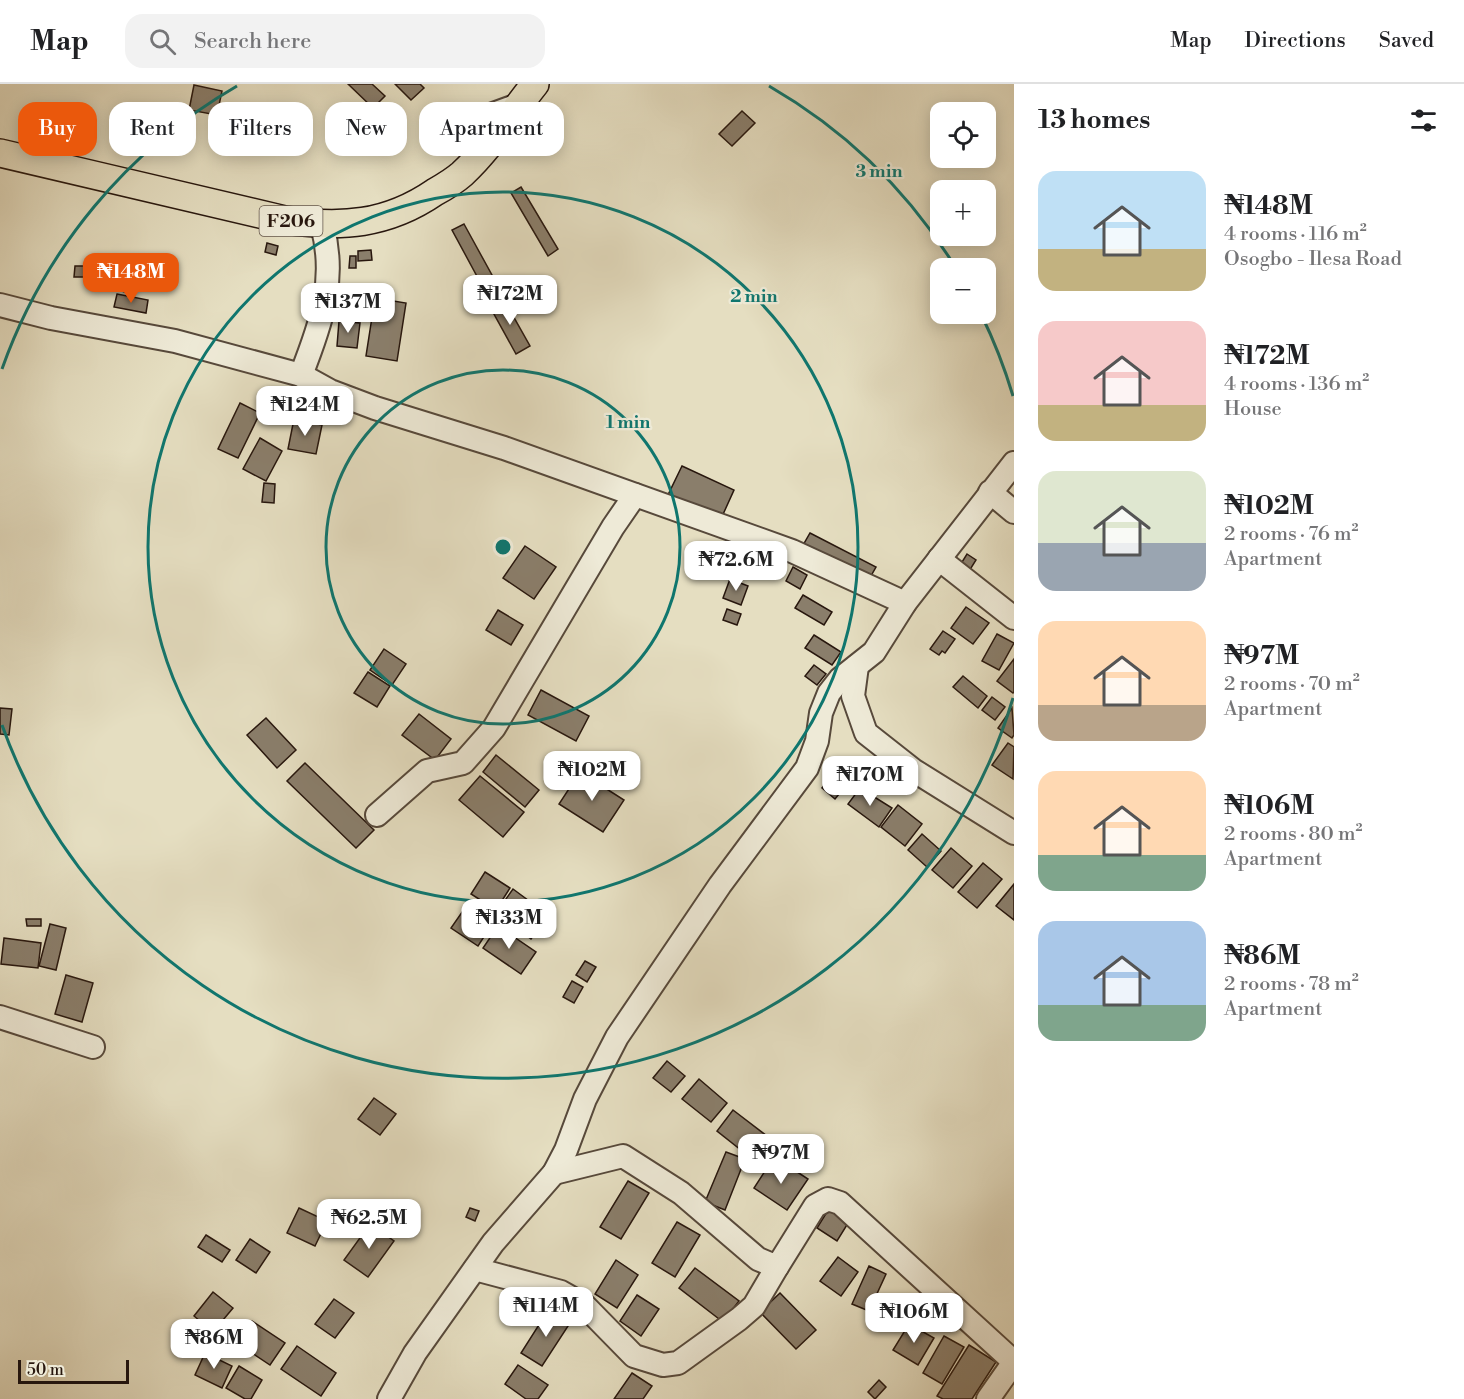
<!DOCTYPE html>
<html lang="en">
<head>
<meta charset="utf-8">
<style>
  body { margin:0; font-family:"Libre Bodoni",serif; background:#f2f2f2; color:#202124; height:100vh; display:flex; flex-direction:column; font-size:22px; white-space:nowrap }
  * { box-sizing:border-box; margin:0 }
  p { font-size:20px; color:#757577 }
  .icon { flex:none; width:33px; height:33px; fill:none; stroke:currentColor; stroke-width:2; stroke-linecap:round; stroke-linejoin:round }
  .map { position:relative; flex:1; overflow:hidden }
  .side { display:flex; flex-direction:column; background:#fff; width:450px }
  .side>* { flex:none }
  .hud { position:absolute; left:18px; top:18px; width:570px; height:54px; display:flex; gap:12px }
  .tools { position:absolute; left:930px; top:18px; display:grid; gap:12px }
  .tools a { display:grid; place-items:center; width:66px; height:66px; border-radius:12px; background:#fff; box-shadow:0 3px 15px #0003; font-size:30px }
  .scale { position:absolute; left:18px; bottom:15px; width:111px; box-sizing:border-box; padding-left:6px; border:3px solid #28170e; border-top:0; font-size:16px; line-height:21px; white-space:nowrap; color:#28170e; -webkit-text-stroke:4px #eeead7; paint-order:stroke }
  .price { position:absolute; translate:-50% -51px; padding:0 14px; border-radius:12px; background:#fff; color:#222; font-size:20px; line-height:39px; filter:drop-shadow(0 2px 3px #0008) }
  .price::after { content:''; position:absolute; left:50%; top:36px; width:18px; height:14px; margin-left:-9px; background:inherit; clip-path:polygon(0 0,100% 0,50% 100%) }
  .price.current { background:#ea580c; color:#fff }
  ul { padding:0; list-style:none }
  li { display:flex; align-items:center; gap:18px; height:150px; padding:0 24px }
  li span { display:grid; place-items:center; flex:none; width:168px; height:120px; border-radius:18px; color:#555 }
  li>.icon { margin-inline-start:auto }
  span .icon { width:72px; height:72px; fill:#fffc; stroke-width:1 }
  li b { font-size:26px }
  h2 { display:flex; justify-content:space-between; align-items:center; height:72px; padding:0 24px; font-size:26px }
  .tag { padding:0 21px; border-radius:18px; background:#fff; box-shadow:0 3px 15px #0003; font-size:21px; line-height:54px }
  .tag.current { background:#ea580c; color:#fff }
  header { display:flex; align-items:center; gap:36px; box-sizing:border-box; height:84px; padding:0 30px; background:#fff; border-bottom:2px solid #e0e0e0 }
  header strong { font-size:28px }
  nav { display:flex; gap:33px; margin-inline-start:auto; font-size:21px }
  .search { width:420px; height:54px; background:#f2f2f2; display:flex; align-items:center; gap:15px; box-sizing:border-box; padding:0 21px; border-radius:18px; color:#757577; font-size:22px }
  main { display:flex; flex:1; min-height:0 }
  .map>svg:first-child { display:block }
  .building { fill:#8a7e6b; stroke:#28170e; stroke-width:1.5 }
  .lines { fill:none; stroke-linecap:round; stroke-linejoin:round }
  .minor-casing { stroke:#57493b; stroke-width:26 }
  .major-casing { stroke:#28170e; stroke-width:30 }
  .minor { stroke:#eeead7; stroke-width:22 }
  .major { stroke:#e5dec1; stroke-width:27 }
  .ring { fill:none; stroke:#0f766e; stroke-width:3 }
  .labels { text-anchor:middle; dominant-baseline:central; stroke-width:4.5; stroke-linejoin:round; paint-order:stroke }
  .shield { fill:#eeead7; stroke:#63564a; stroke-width:1.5 }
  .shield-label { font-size:18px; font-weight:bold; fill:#28170e }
  .centre { fill:#0f766e; stroke:#eeead7; stroke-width:3 }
  .ring-label { font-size:18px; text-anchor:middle; font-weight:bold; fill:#0f766e; stroke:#eeead7; stroke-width:4.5; stroke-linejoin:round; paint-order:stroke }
</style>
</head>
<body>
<header>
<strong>Map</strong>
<div class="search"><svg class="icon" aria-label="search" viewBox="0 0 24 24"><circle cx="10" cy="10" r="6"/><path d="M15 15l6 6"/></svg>Search here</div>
<nav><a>Map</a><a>Directions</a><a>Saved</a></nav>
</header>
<main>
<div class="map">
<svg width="1014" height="1315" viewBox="0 0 1014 1315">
  <rect width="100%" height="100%" fill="#e5dec1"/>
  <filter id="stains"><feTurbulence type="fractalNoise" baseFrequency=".00333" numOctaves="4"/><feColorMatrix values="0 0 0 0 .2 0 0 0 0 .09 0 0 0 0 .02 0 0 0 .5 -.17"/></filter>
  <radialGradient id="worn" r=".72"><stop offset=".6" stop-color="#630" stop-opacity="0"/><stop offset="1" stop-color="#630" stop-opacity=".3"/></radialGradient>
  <!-- building -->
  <g class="building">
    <path d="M 348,0 L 372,0 L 385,12 L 373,24 Z"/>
    <path d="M 395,0 L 420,0 L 424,4 L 411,16 Z"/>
    <path d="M 194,1 L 222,7 L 217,31 L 189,26 Z"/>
    <path d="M 742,27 L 755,39 L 732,62 L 719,50 Z"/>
    <path d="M 521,103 L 558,165 L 548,172 L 511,109 Z"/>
    <path d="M 464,140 L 498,202 L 486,209 L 452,146 Z"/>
    <path d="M 267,159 L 278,162 L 276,171 L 265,168 Z"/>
    <path d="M 371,166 L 372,176 L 358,177 L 358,167 Z"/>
    <path d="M 350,172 L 356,172 L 356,184 L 349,184 Z"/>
    <path d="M 133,180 L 140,181 L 138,192 L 131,190 Z"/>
    <path d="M 75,182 L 87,182 L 87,193 L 74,193 Z"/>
    <path d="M 121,198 L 134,202 L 132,210 L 118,206 Z"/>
    <path d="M 343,201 L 369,205 L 365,234 L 339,230 Z"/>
    <path d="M 117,210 L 148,216 L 146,229 L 114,223 Z"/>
    <path d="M 375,214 L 406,219 L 397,277 L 366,272 Z"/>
    <path d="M 503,214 L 530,262 L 516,270 L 489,221 Z"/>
    <path d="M 339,237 L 360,239 L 357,264 L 337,262 Z"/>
    <path d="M 240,319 L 260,329 L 238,374 L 218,365 Z"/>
    <path d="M 294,335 L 322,341 L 316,370 L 288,365 Z"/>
    <path d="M 260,354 L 282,367 L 266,397 L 243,385 Z"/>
    <path d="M 682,382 L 734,406 L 720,437 L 667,413 Z"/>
    <path d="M 264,399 L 275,400 L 274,419 L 262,418 Z"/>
    <path d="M 810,449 L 876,483 L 868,497 L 802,463 Z"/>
    <path d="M 525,462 L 556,483 L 534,515 L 503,494 Z"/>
    <path d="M 746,469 L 762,474 L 755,495 L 739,490 Z"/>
    <path d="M 967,470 L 976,476 L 966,492 L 957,486 Z"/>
    <path d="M 793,483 L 807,491 L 800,505 L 786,497 Z"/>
    <path d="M 730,495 L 748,502 L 741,521 L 723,514 Z"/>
    <path d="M 803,511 L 832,528 L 824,541 L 795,524 Z"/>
    <path d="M 966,523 L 989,539 L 973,560 L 951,544 Z"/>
    <path d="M 727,525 L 741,530 L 737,541 L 723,536 Z"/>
    <path d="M 498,526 L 523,541 L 511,561 L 486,546 Z"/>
    <path d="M 943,547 L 955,555 L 945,569 L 942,567 L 939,571 L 930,565 Z"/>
    <path d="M 997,550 L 1014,559 L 999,586 L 982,577 Z"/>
    <path d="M 814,551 L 841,568 L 832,581 L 805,564 Z"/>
    <path d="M 384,565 L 406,580 L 392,601 L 370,586 Z"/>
    <path d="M 1014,575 L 1014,608 L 1013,609 L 997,597 Z"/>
    <path d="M 814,581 L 826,590 L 817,601 L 805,592 Z"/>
    <path d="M 368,588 L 390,602 L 377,623 L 354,609 Z"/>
    <path d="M 963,592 L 987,612 L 978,624 L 953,603 Z"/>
    <path d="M 541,606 L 589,632 L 576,657 L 528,631 Z"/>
    <path d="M 992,613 L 1005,623 L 995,636 L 982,626 Z"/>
    <path d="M 0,624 L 12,625 L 9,651 L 0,650 Z"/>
    <path d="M 1012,624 L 1014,651 L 1012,654 L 998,644 Z"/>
    <path d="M 419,630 L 451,655 L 435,676 L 402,651 Z"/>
    <path d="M 266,634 L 296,666 L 277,684 L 247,651 Z"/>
    <path d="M 1008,659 L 1014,663 L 1013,695 L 992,681 Z"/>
    <path d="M 496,671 L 539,706 L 525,723 L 483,688 Z"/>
    <path d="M 305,679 L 374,746 L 356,764 L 287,697 Z"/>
    <path d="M 580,688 L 624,716 L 603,748 L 559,720 Z"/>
    <path d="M 480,692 L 524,728 L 503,753 L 459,716 Z"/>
    <path d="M 826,699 L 839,710 L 835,715 L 822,704 Z"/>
    <path d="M 860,704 L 892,724 L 879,743 L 848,720 Z"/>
    <path d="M 898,721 L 922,740 L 905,762 L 881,743 Z"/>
    <path d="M 922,750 L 941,767 L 927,783 L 908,766 Z"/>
    <path d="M 951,764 L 972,782 L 953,804 L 932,786 Z"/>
    <path d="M 983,779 L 1002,795 L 977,824 L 958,808 Z"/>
    <path d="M 485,788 L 510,804 L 496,826 L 471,810 Z"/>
    <path d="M 1014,800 L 1014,836 L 996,822 Z"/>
    <path d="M 513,805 L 548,831 L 531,855 L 496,829 Z"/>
    <path d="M 467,821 L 493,839 L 478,862 L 451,844 Z"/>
    <path d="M 26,835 L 41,835 L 41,842 L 27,842 Z"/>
    <path d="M 50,840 L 66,844 L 56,886 L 39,882 Z"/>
    <path d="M 498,842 L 536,868 L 521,890 L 483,864 Z"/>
    <path d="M 4,854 L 41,859 L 38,884 L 1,880 Z"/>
    <path d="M 585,877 L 596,883 L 587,898 L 576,891 Z"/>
    <path d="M 66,891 L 93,899 L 82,938 L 55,930 Z"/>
    <path d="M 572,897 L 583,903 L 574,919 L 563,913 Z"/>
    <path d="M 667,977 L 685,992 L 671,1008 L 653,994 Z"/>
    <path d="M 699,995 L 727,1019 L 711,1038 L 682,1015 Z"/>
    <path d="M 374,1014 L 396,1030 L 380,1051 L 358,1035 Z"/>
    <path d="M 733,1026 L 767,1052 L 751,1074 L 717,1047 Z"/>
    <path d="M 726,1068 L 745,1075 L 725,1126 L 705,1118 Z"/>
    <path d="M 782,1078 L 808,1095 L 787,1126 L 754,1104 L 767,1084 L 775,1089 Z"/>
    <path d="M 628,1097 L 649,1109 L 621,1155 L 600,1143 Z"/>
    <path d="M 830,1123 L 850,1136 L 837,1157 L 817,1144 Z"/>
    <path d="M 299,1124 L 327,1137 L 315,1162 L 287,1149 Z"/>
    <path d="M 470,1124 L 479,1127 L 475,1137 L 466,1133 Z"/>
    <path d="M 677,1138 L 700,1151 L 675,1193 L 652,1179 Z"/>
    <path d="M 370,1140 L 394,1157 L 368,1193 L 344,1176 Z"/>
    <path d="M 206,1151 L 230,1166 L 222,1178 L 198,1163 Z"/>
    <path d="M 250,1155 L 270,1168 L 256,1189 L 236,1176 Z"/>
    <path d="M 838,1173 L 858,1188 L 841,1212 L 820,1197 Z"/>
    <path d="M 616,1176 L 638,1191 L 617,1224 L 595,1210 Z"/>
    <path d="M 869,1182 L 886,1190 L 869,1227 L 852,1220 Z"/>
    <path d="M 695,1184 L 739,1217 L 723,1238 L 679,1204 Z"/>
    <path d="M 213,1208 L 233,1224 L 213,1248 L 194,1232 Z"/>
    <path d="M 780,1209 L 816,1246 L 796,1265 L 760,1228 Z"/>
    <path d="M 637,1211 L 659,1225 L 641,1252 L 620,1237 Z"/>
    <path d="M 334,1215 L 354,1229 L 335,1254 L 315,1240 Z"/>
    <path d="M 549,1225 L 570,1239 L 542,1282 L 521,1269 Z"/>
    <path d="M 252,1237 L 285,1259 L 270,1281 L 237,1259 Z"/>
    <path d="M 909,1240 L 934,1254 L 918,1281 L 893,1266 Z"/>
    <path d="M 944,1252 L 964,1263 L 942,1300 L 923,1289 Z"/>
    <path d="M 969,1261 L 996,1278 L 972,1315 L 943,1315 L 937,1312 Z"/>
    <path d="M 297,1262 L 336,1289 L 321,1312 L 281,1285 Z"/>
    <path d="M 205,1269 L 232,1282 L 222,1304 L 195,1291 Z"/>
    <path d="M 518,1281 L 548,1301 L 538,1315 L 526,1315 L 505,1300 Z"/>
    <path d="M 239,1282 L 262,1296 L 251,1315 L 245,1315 L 226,1304 Z"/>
    <path d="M 632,1289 L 652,1302 L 643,1315 L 614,1315 Z"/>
    <path d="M 879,1296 L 886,1303 L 875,1315 L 868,1308 Z"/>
  </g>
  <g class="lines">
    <defs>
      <g id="minor">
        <path d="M 447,47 L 518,21"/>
        <path d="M 0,221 L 51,234 L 175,257 L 301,291 L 330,307 L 375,324 L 504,364 L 792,467 L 905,519"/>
        <path d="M 301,291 C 321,240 337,196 322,141"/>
        <path d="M 990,408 L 1014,428"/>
        <path d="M 939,475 L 1014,534"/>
        <path d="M 857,582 L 853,612 L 866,649 L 913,686 L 1014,749"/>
        <path d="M 377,731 L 427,687 L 463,679 L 494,644 L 613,443 L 635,411"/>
        <path d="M 0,933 L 93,963"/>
        <path d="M 554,1089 L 623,1072 L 681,1109 L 758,1175 L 777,1183 L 815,1122 L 828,1115 L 840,1119 L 1014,1278"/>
        <path d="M 475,1185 L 561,1208 L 584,1221 L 634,1272 L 663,1281 L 678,1279 L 739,1235 L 754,1222 L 777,1183"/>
        <path d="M 389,1315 L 415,1269 L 493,1159 L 554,1089 L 566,1066 L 585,1015 L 617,953 L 720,801 L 807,684 L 817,657 L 821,629 L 829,609 L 840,595 L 874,568 L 905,519 L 1014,379"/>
        <path d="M 988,1315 L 1014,1278"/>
      </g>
      <path id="major" d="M 0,69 L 285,136 C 341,144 387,141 435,108 C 444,103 454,97 462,90 C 490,64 511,30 535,0"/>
    </defs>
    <!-- minor casing -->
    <use href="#minor" class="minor-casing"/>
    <!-- major casing -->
    <use href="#major" class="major-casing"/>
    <!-- minor -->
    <use href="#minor" class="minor"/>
    <!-- major -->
    <use href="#major" class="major"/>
  </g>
  <!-- distance rings -->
  <g class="ring">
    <circle cx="503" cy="463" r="177"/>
    <circle cx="503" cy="463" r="355"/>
    <path d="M1013 614A532 532 0 0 1 2 641M2 285A532 532 0 0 1 237 2M769 2A532 532 0 0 1 954 181M981 230A532 532 0 0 1 1013 312"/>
  </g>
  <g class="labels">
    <!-- shield labels -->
    <rect class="shield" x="259.5" y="122" width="63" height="30" rx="4.5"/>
    <g class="shield-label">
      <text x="291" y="137">F206</text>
    </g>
  </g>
  <circle cx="503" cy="463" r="9" class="centre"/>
  <g class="ring-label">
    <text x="879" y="93">3 min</text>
    <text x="754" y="218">2 min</text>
    <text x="628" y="344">1 min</text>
  </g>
  <rect width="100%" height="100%" filter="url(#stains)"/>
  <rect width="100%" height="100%" fill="url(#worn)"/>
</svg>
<div class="tools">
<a><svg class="icon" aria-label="locate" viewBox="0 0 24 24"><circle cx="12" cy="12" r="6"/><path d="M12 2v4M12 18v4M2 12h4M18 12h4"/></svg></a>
<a>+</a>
<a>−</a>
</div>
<div class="scale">50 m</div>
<b class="price current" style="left:131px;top:220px">₦148M</b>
<b class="price" style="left:510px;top:242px">₦172M</b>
<b class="price" style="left:348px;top:250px">₦137M</b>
<b class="price" style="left:305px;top:353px">₦124M</b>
<b class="price" style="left:736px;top:508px">₦72.6M</b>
<b class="price" style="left:592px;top:718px">₦102M</b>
<b class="price" style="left:870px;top:723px">₦170M</b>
<b class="price" style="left:509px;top:866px">₦133M</b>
<b class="price" style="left:781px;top:1101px">₦97M</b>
<b class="price" style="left:369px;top:1166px">₦62.5M</b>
<b class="price" style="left:546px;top:1254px">₦114M</b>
<b class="price" style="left:914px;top:1260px">₦106M</b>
<b class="price" style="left:214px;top:1286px">₦86M</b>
<div class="hud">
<a class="tag current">Buy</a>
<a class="tag">Rent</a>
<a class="tag">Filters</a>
<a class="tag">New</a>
<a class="tag">Apartment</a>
</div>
</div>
<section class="side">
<h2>13 homes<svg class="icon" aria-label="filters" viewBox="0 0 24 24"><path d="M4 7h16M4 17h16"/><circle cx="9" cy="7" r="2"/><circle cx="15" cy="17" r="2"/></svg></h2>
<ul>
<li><span style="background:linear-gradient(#bfe0f5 65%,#c2b280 0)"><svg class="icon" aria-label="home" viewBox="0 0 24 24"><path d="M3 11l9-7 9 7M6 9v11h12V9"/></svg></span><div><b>₦148M</b><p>4 rooms · 116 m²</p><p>Osogbo - Ilesa Road</p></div></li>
<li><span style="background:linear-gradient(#f6c9c9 70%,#c2b280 0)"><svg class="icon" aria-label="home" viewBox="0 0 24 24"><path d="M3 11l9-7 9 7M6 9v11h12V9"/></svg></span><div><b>₦172M</b><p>4 rooms · 136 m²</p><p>House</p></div></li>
<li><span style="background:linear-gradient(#dfe7d0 60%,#9aa5b1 0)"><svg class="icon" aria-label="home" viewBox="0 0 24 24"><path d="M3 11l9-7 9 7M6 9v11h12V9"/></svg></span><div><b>₦102M</b><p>2 rooms · 76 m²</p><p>Apartment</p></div></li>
<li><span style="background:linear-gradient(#ffd9b3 70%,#b9a48a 0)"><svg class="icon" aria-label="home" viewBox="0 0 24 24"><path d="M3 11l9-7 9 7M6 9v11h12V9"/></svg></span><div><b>₦97M</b><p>2 rooms · 70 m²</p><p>Apartment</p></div></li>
<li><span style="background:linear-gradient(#ffd9b3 70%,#7fa58c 0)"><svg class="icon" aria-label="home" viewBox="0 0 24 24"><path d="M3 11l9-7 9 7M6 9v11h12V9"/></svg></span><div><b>₦106M</b><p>2 rooms · 80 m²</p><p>Apartment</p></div></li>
<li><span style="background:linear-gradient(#a9c7e8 70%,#7fa58c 0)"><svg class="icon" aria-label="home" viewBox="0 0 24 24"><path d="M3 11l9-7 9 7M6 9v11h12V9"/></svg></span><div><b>₦86M</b><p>2 rooms · 78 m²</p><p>Apartment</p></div></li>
</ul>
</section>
</main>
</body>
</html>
